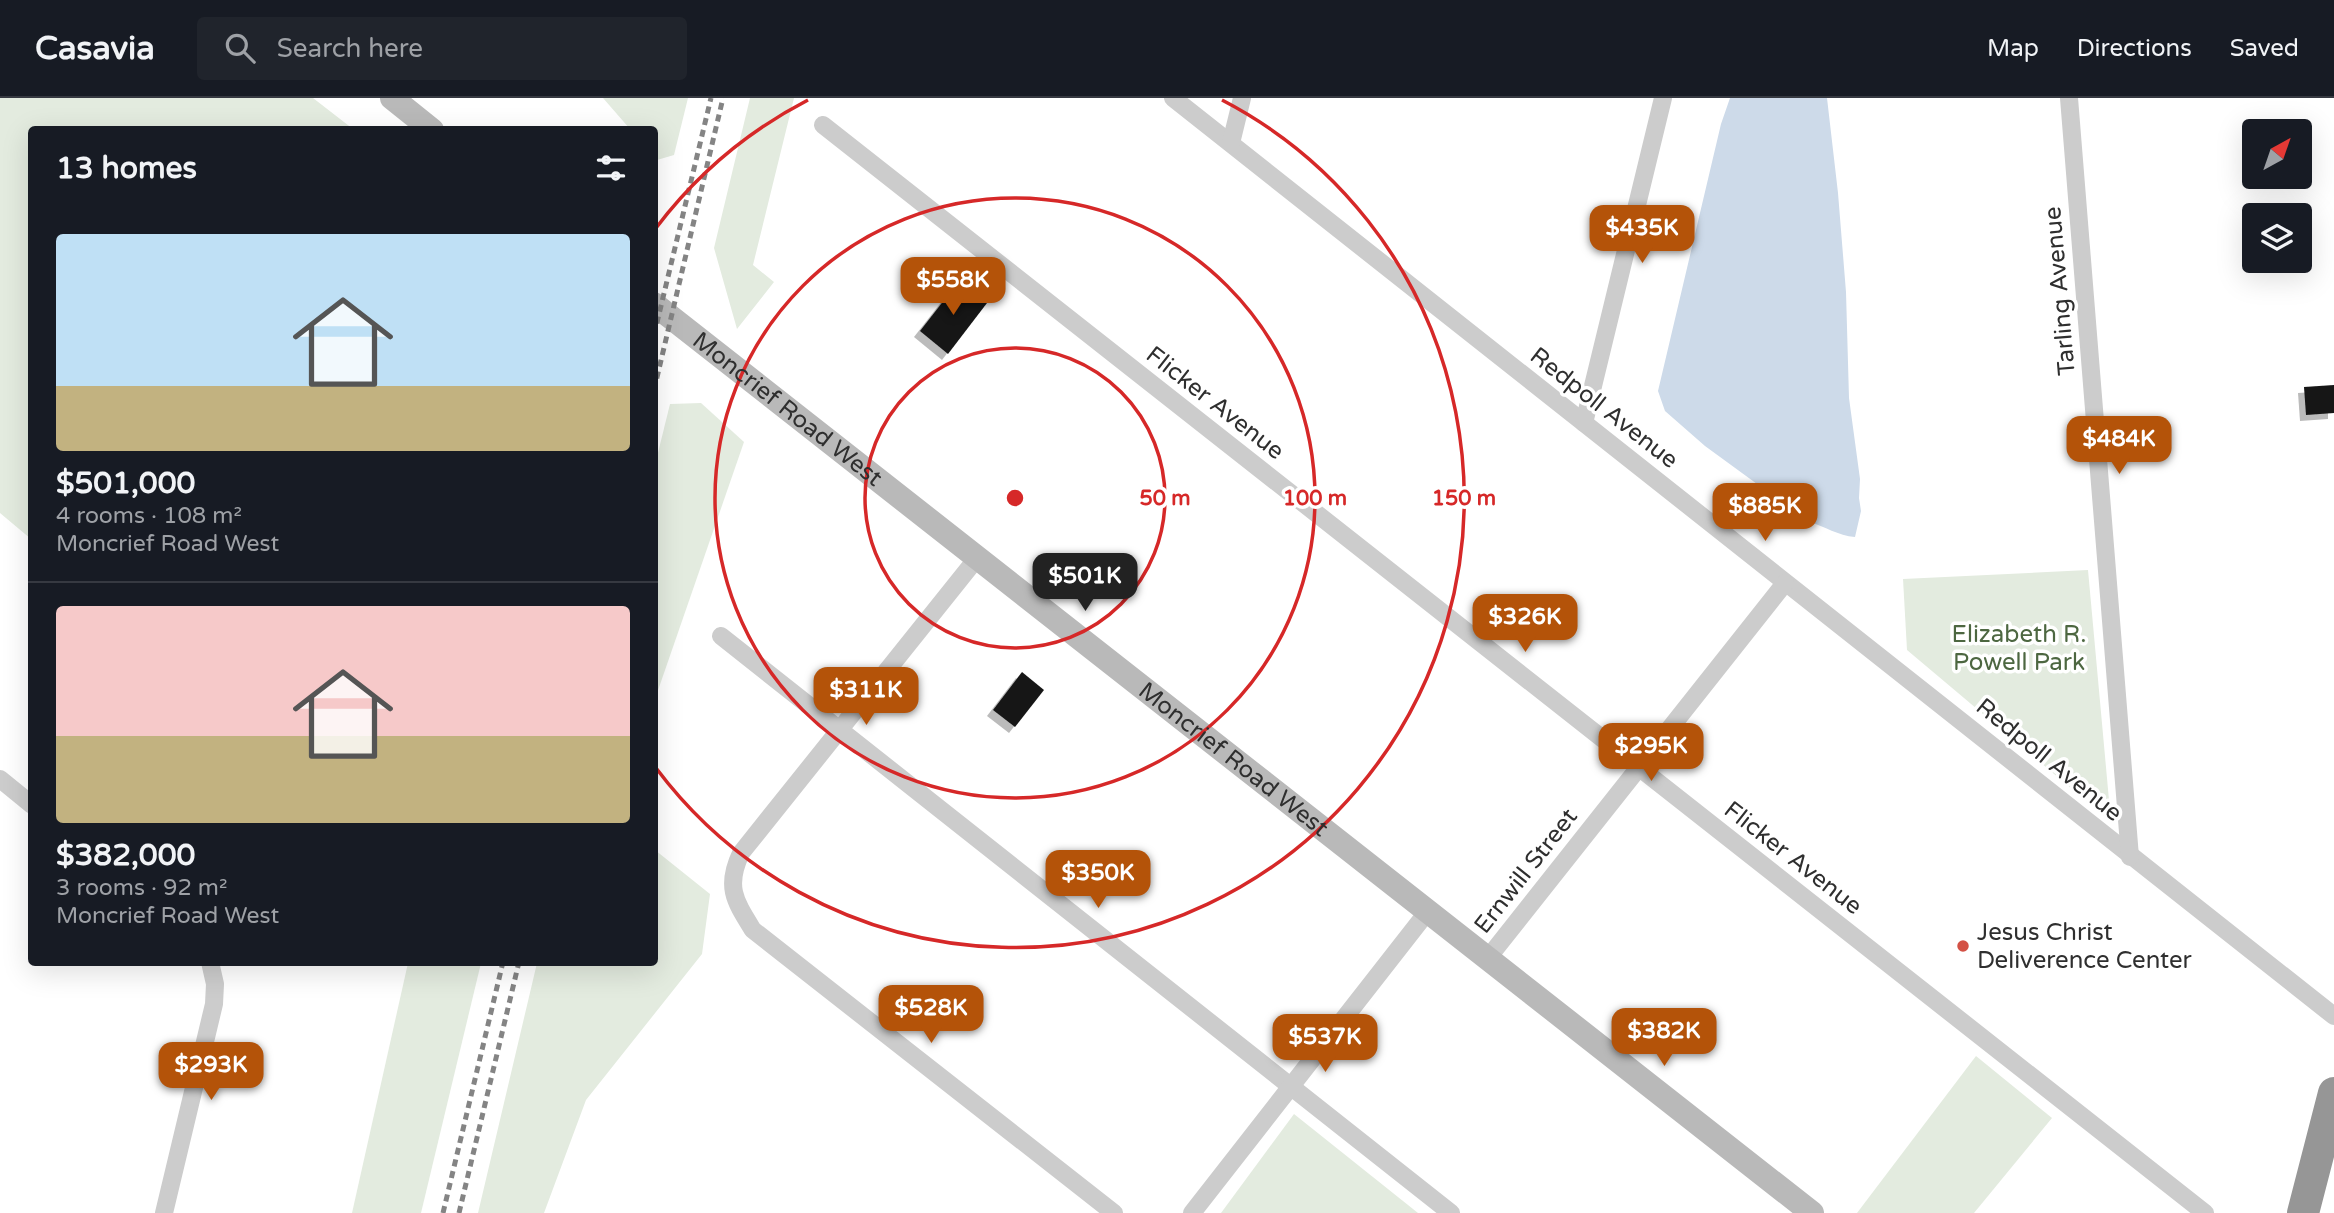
<!DOCTYPE html>
<html lang="en">
<head>
<meta charset="utf-8">
<style>
  body { margin:0; font-family:"Varela Round",sans-serif; background:#20242c; color:#f1f3f6; height:100vh; display:flex; flex-direction:column; font-size:26px; white-space:nowrap }
  * { box-sizing:border-box; margin:0 }
  p { font-size:23px; color:#9ea1a6 }
  .icon { flex:none; width:38px; height:38px; fill:none; stroke:currentColor; stroke-width:2; stroke-linecap:round; stroke-linejoin:round }
  .map { position:relative; flex:1; overflow:hidden }
  .panel { position:absolute; left:28px; top:28px; width:630px; height:840px; display:flex; flex-direction:column; background:#171b24; border-radius:7px; box-shadow:0 7px 28px #0002 }
  .panel>* { flex:none }
  .needle { width:46px; rotate:40deg }
  .buttons { position:absolute; left:2242px; top:21px; display:grid; gap:14px }
  .buttons a { display:grid; place-items:center; width:70px; height:70px; border-radius:7px; background:#171b24; box-shadow:0 7px 28px #0002; font-size:35px }
  .price { position:absolute; translate:-50% -60px; padding:0 16px; border-radius:14px; background:#b45309; color:#fff; font-size:23px; line-height:46px; filter:drop-shadow(0 2px 4px #0008) }
  .price::after { content:''; position:absolute; left:50%; top:42px; width:21px; height:16px; margin-left:-10px; background:inherit; clip-path:polygon(0 0,100% 0,50% 100%) }
  .price.selected { background:#222; color:#fff }
  ul { padding:0; list-style:none }
  li { display:grid; align-content:center; gap:14px; height:371px; padding:0 28px }
  li+li { border-top:2px solid #363941 }
  li span { display:grid; place-items:center; height:217px; border-radius:7px; color:#555 }
  li>.icon { margin-inline-start:auto }
  span .icon { width:126px; height:126px; fill:#fffc; stroke-width:1 }
  li b { font-size:30px }
  h2 { display:flex; justify-content:space-between; align-items:center; height:84px; padding:0 28px; font-size:30px }
  header { display:flex; align-items:center; gap:42px; box-sizing:border-box; height:98px; padding:0 35px; background:#171b24; border-bottom:2px solid #363941 }
  header strong { font-size:33px }
  nav { display:flex; gap:38px; margin-inline-start:auto; font-size:24px }
  .search { width:490px; height:63px; background:#20242c; display:flex; align-items:center; gap:18px; box-sizing:border-box; padding:0 24px; border-radius:7px; color:#9ea1a6; font-size:26px }
  .map>svg:first-child { display:block }
  .green { fill:#e3ebdf }
  .water { fill:#cddae9 }
  .building { fill:#161616; filter:url(#shadow) }
  .lines { fill:none; stroke-linecap:round; stroke-linejoin:round }
  .street { stroke:#ccc; stroke-width:18 }
  .secondary { stroke:#b9b9b9; stroke-width:24 }
  .highway { stroke:#969696; stroke-width:32 }
  .rail { stroke:#848484; stroke-width:5; stroke-dasharray:7 5; stroke-linecap:butt }
  .ring { fill:none; stroke:#d62828; stroke-width:3.5 }
  .poi-dot { fill:#d35145; stroke:#fff; stroke-width:2.5 }
  .labels { text-anchor:middle; dominant-baseline:central; stroke-width:7; stroke-linejoin:round; paint-order:stroke }
  .street-label { font-size:24px; fill:#2f2f2f; stroke:#fff }
  .park-label { font-size:24px; fill:#4d6741; stroke:#fff }
  .poi-label { font-size:24px; fill:#2f2f2f; stroke:#fff; text-anchor:start }
  .centre { fill:#d62828; stroke:#fff; stroke-width:3.5 }
  .ring-label { font-size:21px; text-anchor:middle; font-weight:bold; fill:#d62828; stroke:#fff; stroke-width:7; stroke-linejoin:round; paint-order:stroke }
</style>
</head>
<body>
<header>
<strong>Casavia</strong>
<div class="search"><svg class="icon" aria-label="search" viewBox="0 0 24 24"><circle cx="10" cy="10" r="6"/><path d="M15 15l6 6"/></svg>Search here</div>
<nav><a>Map</a><a>Directions</a><a>Saved</a></nav>
</header>
<div class="map">
<svg width="2334" height="1115" viewBox="0 0 2334 1115">
  <defs>
    <filter id="shadow"><feDropShadow dx="-6" dy="6" stdDeviation="0" flood-color="#0004"/></filter>
  </defs>
  <rect width="100%" height="100%" fill="#fff"/>
  <!-- green -->
  <g class="green">
    <path d="M 0,0 L 313,0 L 353,31 L 32,32 L 31,441 L 0,415 Z"/>
    <path d="M 603,0 L 688,0 L 674,57 L 657,62 L 655,59 L 654,32 L 630,31 Z"/>
    <path d="M 750,0 L 794,0 L 753,167 L 774,184 L 737,231 L 714,150 Z"/>
    <path d="M 701,305 L 744,344 L 655,601 L 654,371 L 670,306 Z"/>
    <path d="M 2088,472 L 2111,724 L 1907,552 L 1903,481 Z"/>
    <path d="M 655,752 L 710,796 L 702,856 L 586,1002 L 544,1115 L 478,1115 L 537,865 L 654,864 Z"/>
    <path d="M 408,865 L 481,865 L 421,1115 L 352,1115 Z"/>
    <path d="M 1976,958 L 2052,1020 L 1974,1115 L 1857,1115 Z"/>
    <path d="M 1294,1016 L 1418,1115 L 1221,1115 Z"/>
  </g>
  <!-- water -->
  <path class="water" d="M 1730,0 L 1827,0 L 1838,95 L 1846,194 L 1849,300 L 1860,381 L 1859,400 L 1861,413 L 1855,439 C 1838,438 1825,428 1809,424 L 1705,348 L 1665,313 L 1658,293 L 1721,26 Z"/>
  <!-- building -->
  <g class="building">
    <path d="M 959,183 L 987,205 L 948,256 L 920,233 Z"/>
    <path d="M 2334,287 L 2334,315 L 2306,317 L 2304,289 Z"/>
    <path d="M 1022,574 L 1044,592 L 1015,629 L 993,612 Z"/>
  </g>
  <g class="lines">
    <!-- street -->
    <g class="street">
      <path d="M 1173,0 L 2334,918"/>
      <path d="M 2069,0 L 2130,759"/>
      <path d="M 823,27 L 2205,1115"/>
      <path d="M 1231,45 L 1242,0"/>
      <path d="M 1584,325 L 1663,0"/>
      <path d="M 977,460 L 741,755 C 725,789 735,803 753,832 L 1114,1115"/>
      <path d="M 721,538 L 1451,1115"/>
      <path d="M 0,681 L 32,707"/>
      <path d="M 1488,860 L 1785,485"/>
      <path d="M 164,1115 L 214,906 L 215,886 L 210,864"/>
      <path d="M 1192,1115 L 1428,813"/>
    </g>
    <!-- secondary -->
    <g class="secondary">
      <path d="M 392,0 L 432,32"/>
      <path id="s1" d="M 654,206 L 1812,1115"/>
    </g>
    <!-- highway -->
    <path class="highway" d="M 2303,1115 L 2334,995"/>
    <!-- rail -->
    <g class="rail">
      <path d="M 654,237 L 711,0"/>
      <path d="M 654,292 L 723,0"/>
      <path d="M 443,1115 L 503,864"/>
      <path d="M 459,1115 L 519,864"/>
    </g>
  </g>
  <!-- distance rings -->
  <g class="ring">
    <circle cx="1015" cy="400" r="150"/>
    <circle cx="1015" cy="400" r="300"/>
    <path d="M656 130A449 449 0 0 1 808 2M1222 2A449 449 0 1 1 656 670"/>
  </g>
  <!-- markers -->
  <circle class="poi-dot" cx="1963" cy="848" r="7"/>
  <g class="labels">
    <!-- street labels -->
    <g class="street-label">
      <text transform="translate(2060 193) rotate(-95)">Tarling Avenue</text>
      <text transform="translate(1215 305) rotate(38)">Flicker Avenue</text>
      <text stroke="none"><textPath href="#s1" startOffset="170">Moncrief Road West</textPath></text>
      <text transform="translate(1604 310) rotate(38)">Redpoll Avenue</text>
      <text stroke="none"><textPath href="#s1" startOffset="737">Moncrief Road West</textPath></text>
      <text transform="translate(2049 662) rotate(39)">Redpoll Avenue</text>
      <text transform="translate(1793 760) rotate(38)">Flicker Avenue</text>
      <text transform="translate(1526 773) rotate(-52)">Ernwill Street</text>
    </g>
    <!-- park labels -->
    <g class="park-label">
      <text x="2019" y="536">Elizabeth R.<tspan x="2019" dy="28">Powell Park</tspan></text>
    </g>
    <!-- poi labels -->
    <g class="poi-label">
      <text x="1977" y="834">Jesus Christ<tspan x="1977" dy="28">Deliverence Center</tspan></text>
    </g>
  </g>
  <circle cx="1015" cy="400" r="10" class="centre"/>
  <g class="ring-label">
    <text x="1165" y="407">50 m</text>
    <text x="1315" y="407">100 m</text>
    <text x="1464" y="407">150 m</text>
  </g>
</svg>
<div class="buttons">
<a><svg class="needle" viewBox="-14 -14 28 28"><path d="M0-13l5 13h-10z" fill="#e53935"/><path d="M0 13l5-13h-10z" fill="#9ea1a6"/></svg></a>
<a><svg class="icon" aria-label="layers" viewBox="0 0 24 24"><path d="M12 4l9 5-9 5-9-5zM3 14l9 5 9-5"/></svg></a>
</div>
<b class="price" style="left:1642px;top:167px">$435K</b>
<b class="price" style="left:953px;top:219px">$558K</b>
<b class="price" style="left:2119px;top:378px">$484K</b>
<b class="price" style="left:1765px;top:445px">$885K</b>
<b class="price selected" style="left:1085px;top:515px">$501K</b>
<b class="price" style="left:1525px;top:556px">$326K</b>
<b class="price" style="left:866px;top:629px">$311K</b>
<b class="price" style="left:1651px;top:685px">$295K</b>
<b class="price" style="left:1098px;top:812px">$350K</b>
<b class="price" style="left:931px;top:947px">$528K</b>
<b class="price" style="left:1664px;top:970px">$382K</b>
<b class="price" style="left:1325px;top:976px">$537K</b>
<b class="price" style="left:211px;top:1004px">$293K</b>
<section class="panel">
<h2>13 homes<svg class="icon" aria-label="filters" viewBox="0 0 24 24"><path d="M4 7h16M4 17h16"/><circle cx="9" cy="7" r="2"/><circle cx="15" cy="17" r="2"/></svg></h2>
<ul>
<li><span style="background:linear-gradient(#bfe0f5 70%,#c2b280 0)"><svg class="icon" aria-label="home" viewBox="0 0 24 24"><path d="M3 11l9-7 9 7M6 9v11h12V9"/></svg></span><div><b>$501,000</b><p>4 rooms · 108 m²</p><p>Moncrief Road West</p></div></li>
<li><span style="background:linear-gradient(#f6c9c9 60%,#c2b280 0)"><svg class="icon" aria-label="home" viewBox="0 0 24 24"><path d="M3 11l9-7 9 7M6 9v11h12V9"/></svg></span><div><b>$382,000</b><p>3 rooms · 92 m²</p><p>Moncrief Road West</p></div></li>
</ul>
</section>
</div>
</body>
</html>
